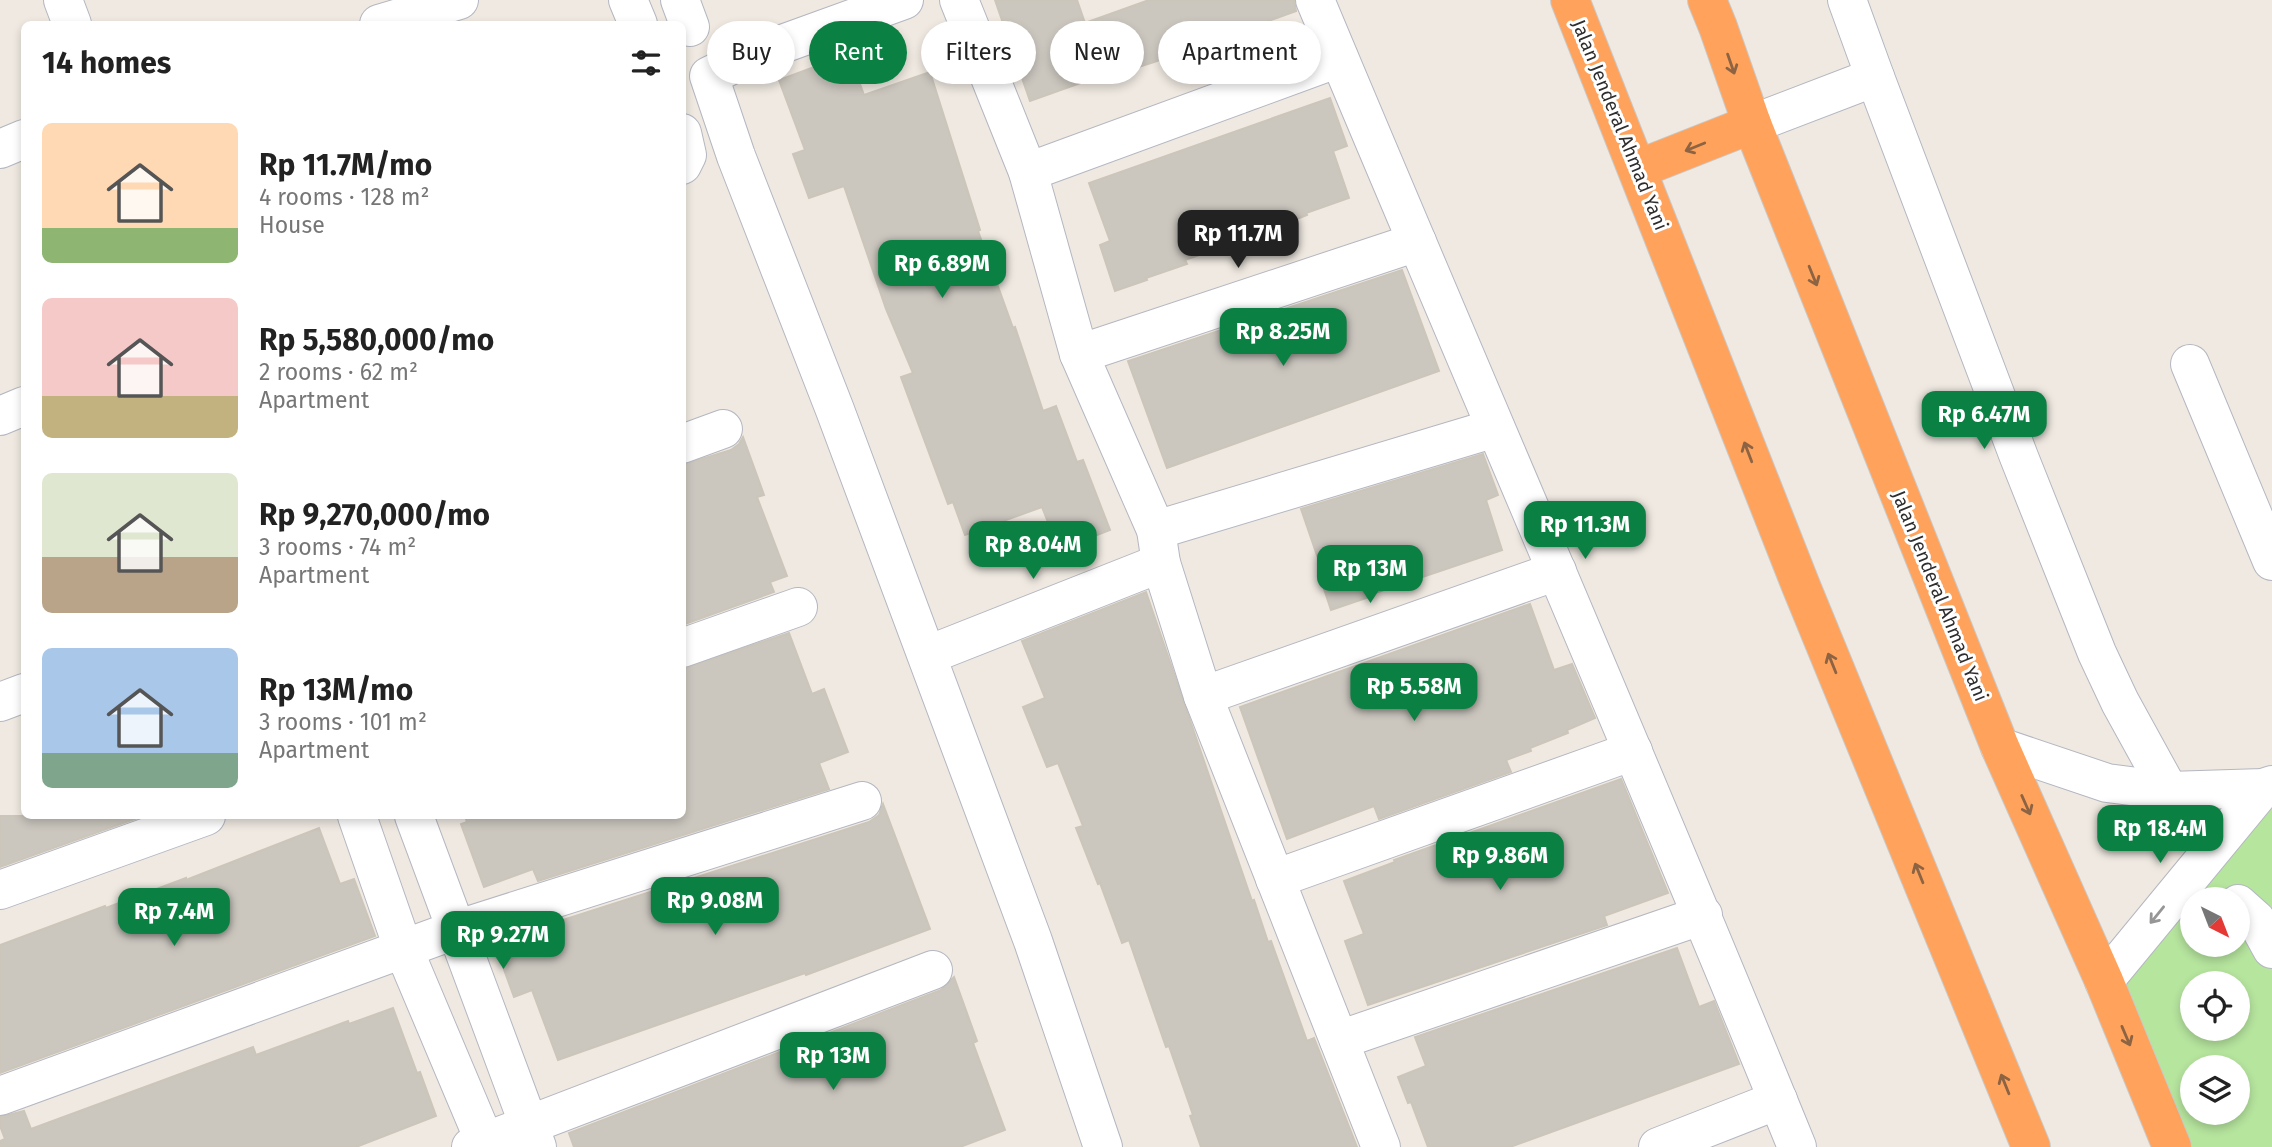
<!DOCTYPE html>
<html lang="en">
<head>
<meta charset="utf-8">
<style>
  body { margin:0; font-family:"Fira Sans",sans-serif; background:#f6f6f6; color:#222; height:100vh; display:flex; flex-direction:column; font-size:26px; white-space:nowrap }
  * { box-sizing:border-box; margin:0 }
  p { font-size:23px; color:#767676 }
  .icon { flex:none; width:38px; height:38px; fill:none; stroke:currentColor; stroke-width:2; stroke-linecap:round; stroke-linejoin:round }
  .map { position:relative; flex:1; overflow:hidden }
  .side { position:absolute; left:21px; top:21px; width:665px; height:798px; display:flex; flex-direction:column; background:#fff; border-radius:10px; box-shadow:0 4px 10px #0003 }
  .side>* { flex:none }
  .banner { position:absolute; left:707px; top:21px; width:665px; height:63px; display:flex; gap:14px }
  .needle { width:46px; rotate:138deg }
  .tools { position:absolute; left:2180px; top:887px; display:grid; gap:14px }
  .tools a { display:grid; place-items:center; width:70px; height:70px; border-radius:50%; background:#fff; box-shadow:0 4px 10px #0003; font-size:35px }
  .price { position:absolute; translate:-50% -60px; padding:0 16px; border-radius:14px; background:#0b8043; color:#fff; font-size:23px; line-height:46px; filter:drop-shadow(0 2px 4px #0008) }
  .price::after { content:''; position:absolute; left:50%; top:42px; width:21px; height:16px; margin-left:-10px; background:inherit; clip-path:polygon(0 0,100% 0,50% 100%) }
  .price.current { background:#222; color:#fff }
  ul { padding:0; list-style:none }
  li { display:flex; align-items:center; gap:21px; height:175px; padding:0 21px }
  li span { display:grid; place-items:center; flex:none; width:196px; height:140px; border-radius:10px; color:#555 }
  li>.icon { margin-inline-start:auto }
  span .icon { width:84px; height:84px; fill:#fffc; stroke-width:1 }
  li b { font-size:30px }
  h2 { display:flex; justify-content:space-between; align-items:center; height:84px; padding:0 21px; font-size:30px }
  .tag { padding:0 24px; border-radius:32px; background:#fff; box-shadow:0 4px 10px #0003; font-size:24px; line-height:63px }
  .tag.current { background:#0b8043; color:#fff }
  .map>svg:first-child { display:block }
  .green { fill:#b6e59e; fill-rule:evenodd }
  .building { fill:#cbc7bf; stroke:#cbc5ba; stroke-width:2 }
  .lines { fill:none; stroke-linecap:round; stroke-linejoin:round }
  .minor-casing { stroke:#b4b7c1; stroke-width:40 }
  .highway-casing { stroke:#c9c9c9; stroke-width:40 }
  .minor { stroke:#fff; stroke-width:38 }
  .highway { stroke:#ffa35c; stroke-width:38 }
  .oneway { stroke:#8c6343 }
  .oneway2 { stroke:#969696 }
  .labels { text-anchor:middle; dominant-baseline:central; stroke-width:6; stroke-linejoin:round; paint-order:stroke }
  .street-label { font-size:19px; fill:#2e2e2e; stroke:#fff }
</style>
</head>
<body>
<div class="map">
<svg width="2272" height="1147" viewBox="0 0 2272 1147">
  <rect width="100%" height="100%" fill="#efe9e1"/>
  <!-- green -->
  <path class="green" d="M 2272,780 L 2272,1147 L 2155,1147 L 2095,986 ZM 2193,900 L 2238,900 L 2238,945 L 2193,945 ZM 2193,984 L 2238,984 L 2238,1029 L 2193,1029 ZM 2193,1068 L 2238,1068 L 2238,1113 L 2193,1113 Z"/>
  <!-- building -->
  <g class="building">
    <path d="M 995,0 L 1077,0 L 1085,23 L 1149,0 L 1294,0 L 1296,11 L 1154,62 L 1101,79 L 1100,76 L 1030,101 Z"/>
    <path d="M 849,54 L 864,95 L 930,72 L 980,230 L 978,231 L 1013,328 L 1015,327 L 1043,411 L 1056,406 L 1077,462 L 1083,460 L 1110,530 L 1059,550 L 1042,507 L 965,535 L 953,502 L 948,504 L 901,377 L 913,373 L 886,309 L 844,186 L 809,198 L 793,154 L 805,150 L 779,80 Z"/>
    <path d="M 1330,98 L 1347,146 L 1333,151 L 1349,198 L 1306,213 L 1307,215 L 1264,232 L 1185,260 L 1187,264 L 1146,278 L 1147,280 L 1115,291 L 1100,245 L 1110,241 L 1089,183 Z"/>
    <path d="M 1402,270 L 1439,371 L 1167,468 L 1128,361 Z"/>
    <path d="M 743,437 L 764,495 L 757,497 L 787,576 L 770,582 L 774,592 L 682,625 L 682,465 L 731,450 L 739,444 Z"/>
    <path d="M 1483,454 L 1498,495 L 1486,500 L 1502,550 L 1372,594 L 1372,596 L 1331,610 L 1318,571 L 1322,570 L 1301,509 Z"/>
    <path d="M 1146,592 L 1252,901 L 1254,900 L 1268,942 L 1271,941 L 1307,1041 L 1314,1038 L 1357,1147 L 1201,1147 L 1190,1116 L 1193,1115 L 1169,1046 L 1166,1047 L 1129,940 L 1122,943 L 1100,883 L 1098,884 L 1076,828 L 1083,826 L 1058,763 L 1047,767 L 1023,707 L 1045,698 L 1022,641 Z"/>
    <path d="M 1530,604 L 1554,670 L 1572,664 L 1595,718 L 1567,730 L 1568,733 L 1530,748 L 1531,751 L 1506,760 L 1511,772 L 1379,819 L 1374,806 L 1287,839 L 1240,707 Z"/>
    <path d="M 789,633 L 812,694 L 824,689 L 848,752 L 819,763 L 829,789 L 538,881 L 533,869 L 484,887 L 461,824 L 467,822 L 465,816 L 682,816 L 682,669 Z"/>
    <path d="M 1621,779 L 1668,893 L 1604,916 L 1607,925 L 1368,1005 L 1345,941 L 1364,934 L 1344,881 L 1395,862 L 1394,860 Z"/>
    <path d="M 883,804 L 930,929 L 806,975 L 805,973 L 558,1060 L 532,990 L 514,997 L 494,942 L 869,822 L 879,815 Z"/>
    <path d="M 0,816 L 143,816 L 0,867 Z"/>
    <path d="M 319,828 L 340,884 L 354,879 L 375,936 L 0,1073 L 0,945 L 105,906 L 106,908 L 186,878 L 186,880 Z"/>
    <path d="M 1677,948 L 1699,1007 L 1714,1001 L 1739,1064 L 1510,1147 L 1428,1147 L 1411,1102 L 1408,1103 L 1398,1077 L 1426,1066 L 1415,1037 Z"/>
    <path d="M 954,977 L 977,1041 L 973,1043 L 1005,1130 L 960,1147 L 574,1147 L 569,1133 L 941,990 Z"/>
    <path d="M 393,1008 L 417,1073 L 420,1072 L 436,1116 L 356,1147 L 0,1147 L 0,1141 L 5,1139 L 0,1126 L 0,1117 L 24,1111 L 31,1129 L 253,1047 L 256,1055 L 348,1021 L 349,1024 Z"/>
  </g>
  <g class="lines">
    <defs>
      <g id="minor">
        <path d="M 63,0 L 72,24"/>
        <path d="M 628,0 L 638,24"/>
        <path d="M 680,0 L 690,27"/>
        <path d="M 904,0 L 752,55 L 709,76 L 736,156 L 835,410 L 1033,941 L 1103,1147"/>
        <path d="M 959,0 L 1028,172 L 1079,354 L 1156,530 L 1161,563 L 1203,696 L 1381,1147"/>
        <path d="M 1315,0 C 1475,383 1641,763 1797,1147"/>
        <path d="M 379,24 L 459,0"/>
        <path d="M 1875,77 L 2019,457 L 2097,653 L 2120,702 L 2169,791"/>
        <path d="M 1752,124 L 1875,77 L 1847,0"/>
        <path d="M 682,133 L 687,155 L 682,165"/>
        <path d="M 0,149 L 24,139"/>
        <path d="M 1028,172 L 1339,58"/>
        <path d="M 1079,354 L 1417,242"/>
        <path d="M 2190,364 L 2272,561"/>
        <path d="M 0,416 L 24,406"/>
        <path d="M 682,444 L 723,429"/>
        <path d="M 1156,530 L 1495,428"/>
        <path d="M 682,648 L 798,607"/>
        <path d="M 928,655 L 1161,563"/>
        <path d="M 1203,696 L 1557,571"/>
        <path d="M 0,702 L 24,693"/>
        <path d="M 2000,747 L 2107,783 L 2169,791 L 2263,788 L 2272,785"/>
        <path d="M 357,816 L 403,948 L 487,1147"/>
        <path d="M 414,816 L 537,1147"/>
        <path d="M 1275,879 L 1633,751"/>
        <path d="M 0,890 L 206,816"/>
        <path d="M 2238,904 L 2256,920 L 2272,949"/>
        <path d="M 2104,981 L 2263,788"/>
        <path d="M 1339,1040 L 1703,915"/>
        <path d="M 0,1096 L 455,930 L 862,801"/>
        <path d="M 471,1147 L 933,970"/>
        <path d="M 1658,1147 L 1778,1100"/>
      </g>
      <g id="highway">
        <path d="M 1570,0 L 1801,586 L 2031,1147"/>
        <path d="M 1707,0 L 1718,27 L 1752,124 L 2000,747 L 2104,981 L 2172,1147"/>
        <path d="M 1638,169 L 1752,124"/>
      </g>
    </defs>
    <!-- minor casing -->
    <use href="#minor" class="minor-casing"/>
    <!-- highway casing -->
    <use href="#highway" class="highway-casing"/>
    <!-- minor -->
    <use href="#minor" class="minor"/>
    <!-- highway -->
    <use href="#highway" class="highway"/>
  </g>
  <!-- one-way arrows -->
  <defs><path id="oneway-shaft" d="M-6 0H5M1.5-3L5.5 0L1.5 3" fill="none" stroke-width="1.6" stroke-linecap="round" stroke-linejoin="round" transform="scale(1.75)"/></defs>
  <g class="oneway">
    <use href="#oneway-shaft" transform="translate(1731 64) rotate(71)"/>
    <use href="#oneway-shaft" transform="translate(1695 147) rotate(158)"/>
    <use href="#oneway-shaft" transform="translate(1813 276) rotate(68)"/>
    <use href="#oneway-shaft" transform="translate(1748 452) rotate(-111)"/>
    <use href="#oneway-shaft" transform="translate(1832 663) rotate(-112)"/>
    <use href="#oneway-shaft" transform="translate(2026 805) rotate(66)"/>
    <use href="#oneway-shaft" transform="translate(1919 873) rotate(-112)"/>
    <use href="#oneway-shaft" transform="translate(2126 1036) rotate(67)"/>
    <use href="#oneway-shaft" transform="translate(2005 1084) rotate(-112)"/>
  </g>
  <use class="oneway2" href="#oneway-shaft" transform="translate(2157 915) rotate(129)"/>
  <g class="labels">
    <!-- street labels -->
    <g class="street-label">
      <text transform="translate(1620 125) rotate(68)">Jalan Jenderal Ahmad Yani</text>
      <text transform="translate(1940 596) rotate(68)">Jalan Jenderal Ahmad Yani</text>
    </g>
  </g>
</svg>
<div class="tools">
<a><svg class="needle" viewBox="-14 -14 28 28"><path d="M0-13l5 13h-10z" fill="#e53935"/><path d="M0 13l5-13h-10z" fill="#767676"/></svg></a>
<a><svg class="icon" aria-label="locate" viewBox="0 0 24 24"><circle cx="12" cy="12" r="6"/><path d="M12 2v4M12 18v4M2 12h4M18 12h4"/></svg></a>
<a><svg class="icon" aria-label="layers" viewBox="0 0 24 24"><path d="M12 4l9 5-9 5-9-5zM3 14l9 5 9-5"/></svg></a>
</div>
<b class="price current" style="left:1238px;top:270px">Rp 11.7M</b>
<b class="price" style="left:942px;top:300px">Rp 6.89M</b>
<b class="price" style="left:1283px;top:368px">Rp 8.25M</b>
<b class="price" style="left:1984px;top:451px">Rp 6.47M</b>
<b class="price" style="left:1585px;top:561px">Rp 11.3M</b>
<b class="price" style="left:1033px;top:581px">Rp 8.04M</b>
<b class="price" style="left:1370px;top:605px">Rp 13M</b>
<b class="price" style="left:1414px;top:723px">Rp 5.58M</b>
<b class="price" style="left:2160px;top:865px">Rp 18.4M</b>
<b class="price" style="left:1500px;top:892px">Rp 9.86M</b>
<b class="price" style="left:715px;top:937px">Rp 9.08M</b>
<b class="price" style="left:174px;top:948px">Rp 7.4M</b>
<b class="price" style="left:503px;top:971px">Rp 9.27M</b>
<b class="price" style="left:833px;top:1092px">Rp 13M</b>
<div class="banner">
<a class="tag">Buy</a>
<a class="tag current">Rent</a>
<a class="tag">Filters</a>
<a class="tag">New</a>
<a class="tag">Apartment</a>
</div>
<section class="side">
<h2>14 homes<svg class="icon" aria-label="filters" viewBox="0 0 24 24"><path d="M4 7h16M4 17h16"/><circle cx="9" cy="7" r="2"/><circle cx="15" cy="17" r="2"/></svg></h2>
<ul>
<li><span style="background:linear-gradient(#ffd9b3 75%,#8fb573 0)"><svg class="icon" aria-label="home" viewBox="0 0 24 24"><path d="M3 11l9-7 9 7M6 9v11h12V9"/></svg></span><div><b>Rp 11.7M/mo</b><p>4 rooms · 128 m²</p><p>House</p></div></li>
<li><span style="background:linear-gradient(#f6c9c9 70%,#c2b280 0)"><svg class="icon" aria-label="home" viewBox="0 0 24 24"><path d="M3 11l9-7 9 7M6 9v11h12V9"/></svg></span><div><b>Rp 5,580,000/mo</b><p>2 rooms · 62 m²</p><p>Apartment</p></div></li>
<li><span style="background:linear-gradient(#dfe7d0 60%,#b9a48a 0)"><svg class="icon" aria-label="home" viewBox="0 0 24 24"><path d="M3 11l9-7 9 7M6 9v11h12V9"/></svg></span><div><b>Rp 9,270,000/mo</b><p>3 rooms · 74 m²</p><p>Apartment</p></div></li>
<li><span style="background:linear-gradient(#a9c7e8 75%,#7fa58c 0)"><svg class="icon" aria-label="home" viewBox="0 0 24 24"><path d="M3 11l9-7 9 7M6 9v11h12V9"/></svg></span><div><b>Rp 13M/mo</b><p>3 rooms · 101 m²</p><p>Apartment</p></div></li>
</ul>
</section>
</div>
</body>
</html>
